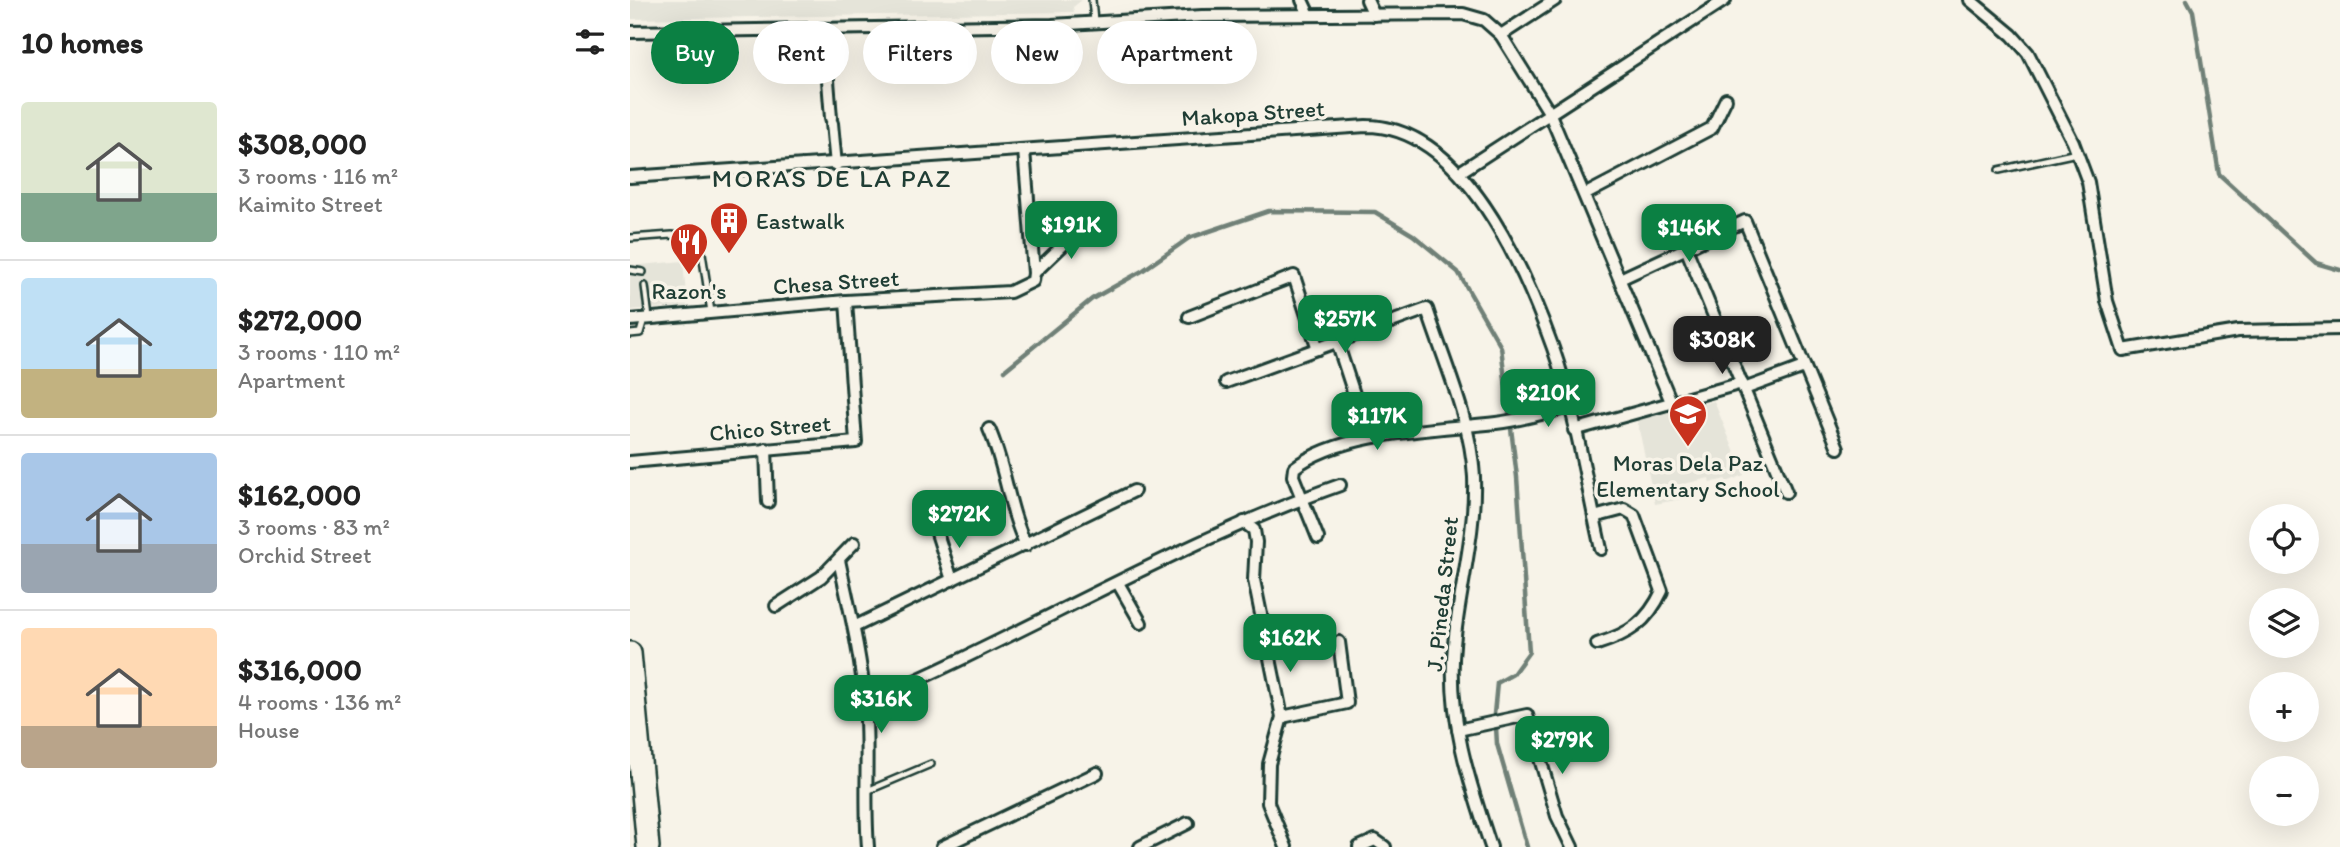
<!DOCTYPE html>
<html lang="en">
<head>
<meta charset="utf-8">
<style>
  body { margin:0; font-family:Itim,sans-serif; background:#f2f2f2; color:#222; height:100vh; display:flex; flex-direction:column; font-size:26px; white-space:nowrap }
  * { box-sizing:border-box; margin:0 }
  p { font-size:23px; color:#767676 }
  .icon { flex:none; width:38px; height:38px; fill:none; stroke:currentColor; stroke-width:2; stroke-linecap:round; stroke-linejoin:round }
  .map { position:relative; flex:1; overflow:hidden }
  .drawer { display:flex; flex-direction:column; background:#fff; width:630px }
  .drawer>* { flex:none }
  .banner { position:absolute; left:21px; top:21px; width:665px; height:63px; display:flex; gap:14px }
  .controls { position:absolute; left:1619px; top:504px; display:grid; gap:14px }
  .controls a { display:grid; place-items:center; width:70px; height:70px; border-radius:50%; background:#fff; box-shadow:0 7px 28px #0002; font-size:35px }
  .price { position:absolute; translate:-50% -60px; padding:0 16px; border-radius:14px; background:#0b8043; color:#fff; font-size:23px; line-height:46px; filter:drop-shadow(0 2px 4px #0008) }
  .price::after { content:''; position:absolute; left:50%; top:42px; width:21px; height:16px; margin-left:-10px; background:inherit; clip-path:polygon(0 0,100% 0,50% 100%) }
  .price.selected { background:#222; color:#fff }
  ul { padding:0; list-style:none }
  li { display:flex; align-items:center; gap:21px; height:175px; padding:0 21px }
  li+li { border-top:2px solid #e0e0e0 }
  li span { display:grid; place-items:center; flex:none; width:196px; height:140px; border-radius:7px; color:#555 }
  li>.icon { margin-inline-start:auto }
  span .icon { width:84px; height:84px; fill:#fffc; stroke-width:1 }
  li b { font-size:30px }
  h2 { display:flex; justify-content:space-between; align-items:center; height:84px; padding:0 21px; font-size:30px }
  .tag { padding:0 24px; border-radius:32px; background:#fff; box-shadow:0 7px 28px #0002; font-size:24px; line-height:63px }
  .tag.selected { background:#0b8043; color:#fff }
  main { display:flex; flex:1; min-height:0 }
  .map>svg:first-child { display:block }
  .built { fill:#e5e4d9 }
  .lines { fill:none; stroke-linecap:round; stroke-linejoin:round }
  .stream { stroke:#6f8077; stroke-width:4.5 }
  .lane-casing { stroke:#1f3d34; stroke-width:10 }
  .street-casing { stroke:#1f3d34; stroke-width:16 }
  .highway-casing { stroke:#1f3d34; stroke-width:26 }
  .lane { stroke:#f7f3e8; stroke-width:5 }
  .street { stroke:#f7f3e8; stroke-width:10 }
  .highway { stroke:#f7f3e8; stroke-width:21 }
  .labels { text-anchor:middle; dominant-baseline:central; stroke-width:7; stroke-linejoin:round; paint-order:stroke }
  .street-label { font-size:23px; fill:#1f3d34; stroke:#f7f3e8 }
  .poi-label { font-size:23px; fill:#1f3d34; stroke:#f7f3e8 }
  .quarter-label { font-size:26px; letter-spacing:2px; fill:#1f3d34; stroke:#f7f3e8 }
</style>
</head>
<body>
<main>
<section class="drawer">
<h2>10 homes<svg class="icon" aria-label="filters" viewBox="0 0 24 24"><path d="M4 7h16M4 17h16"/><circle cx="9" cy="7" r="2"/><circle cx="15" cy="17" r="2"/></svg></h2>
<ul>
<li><span style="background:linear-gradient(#dfe7d0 65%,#7fa58c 0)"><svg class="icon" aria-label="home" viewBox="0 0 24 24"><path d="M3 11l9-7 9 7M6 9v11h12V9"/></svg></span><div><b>$308,000</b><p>3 rooms · 116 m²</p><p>Kaimito Street</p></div></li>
<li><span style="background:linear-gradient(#bfe0f5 65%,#c2b280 0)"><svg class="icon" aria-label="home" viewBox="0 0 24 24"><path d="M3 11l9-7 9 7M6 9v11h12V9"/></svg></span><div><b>$272,000</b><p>3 rooms · 110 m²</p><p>Apartment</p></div></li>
<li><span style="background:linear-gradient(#a9c7e8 65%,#9aa5b1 0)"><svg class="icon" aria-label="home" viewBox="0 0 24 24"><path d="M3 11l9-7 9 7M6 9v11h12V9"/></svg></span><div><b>$162,000</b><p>3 rooms · 83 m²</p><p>Orchid Street</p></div></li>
<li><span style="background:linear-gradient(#ffd9b3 70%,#b9a48a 0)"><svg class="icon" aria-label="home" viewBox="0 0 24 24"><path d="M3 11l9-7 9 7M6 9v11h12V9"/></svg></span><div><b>$316,000</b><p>4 rooms · 136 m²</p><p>House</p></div></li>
</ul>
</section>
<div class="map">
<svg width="1710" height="847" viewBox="0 0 1710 847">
  <rect width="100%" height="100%" fill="#f7f3e8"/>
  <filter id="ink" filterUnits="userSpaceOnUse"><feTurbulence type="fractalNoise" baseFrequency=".0143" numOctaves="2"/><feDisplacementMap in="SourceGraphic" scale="14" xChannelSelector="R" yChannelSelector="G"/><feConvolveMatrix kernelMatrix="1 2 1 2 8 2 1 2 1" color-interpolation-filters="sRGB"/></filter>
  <g filter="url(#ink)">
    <!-- built -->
    <g class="built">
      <path d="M 0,0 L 452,0 L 443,7 L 444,12 L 0,19 Z"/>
      <path d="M 53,261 L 57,306 L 0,310 L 0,266 Z"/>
      <path d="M 1084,401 L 1114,475 L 1097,482 L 1095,479 L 1080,483 L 1079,478 L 1050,485 L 1052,499 L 1025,504 L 1007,420 Z"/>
    </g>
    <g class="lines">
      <!-- stream -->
      <g class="stream">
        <path d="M 1557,0 L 1563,11 L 1589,174 L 1686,263 L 1710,270"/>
        <path d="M 375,370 L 462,299 L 512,271 L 559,238 L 639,211 L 745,212 L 783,235 L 828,272 L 871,347 L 887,477 L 899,652 L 883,674 L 867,683 L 864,714"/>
        <path d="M 866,727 L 867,744 L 897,847"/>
      </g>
      <defs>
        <g id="lane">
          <path d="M 462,0 L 464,21"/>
          <path d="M 1369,170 L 1447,153"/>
          <path d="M 0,238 L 42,235 L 64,240 L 72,253 L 81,312"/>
          <path d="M 0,270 L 13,272"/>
          <path d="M 15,286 L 19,318"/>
          <path d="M 0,334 L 10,333 L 14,319"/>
          <path d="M 237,791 L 301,764"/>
        </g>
        <g id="street">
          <path d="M 672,0 L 679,15"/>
          <path d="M 737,0 L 744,15"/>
          <path d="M 1340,0 L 1382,35 L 1398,53 L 1443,142 L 1458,182 L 1477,301 L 1493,350 L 1608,331 L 1710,329"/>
          <path d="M 194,30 L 201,118"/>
          <path d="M 0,32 L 422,25 L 572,16 L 833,14 L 854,20 L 871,35 L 919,112 L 1042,404"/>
          <path d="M 871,35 L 925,0"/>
          <path d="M 202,123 L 206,165"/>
          <path d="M 830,172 L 1095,0"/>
          <path d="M 0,177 L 736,126 C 834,126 895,270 923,348 C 946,413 956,483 971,549"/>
          <path d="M 956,194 L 1082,128 L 1096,99"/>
          <path d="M 1056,248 L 1156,492"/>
          <path d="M 404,273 L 456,223"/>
          <path d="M 990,279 L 1115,221 L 1208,448"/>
          <path d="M 559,317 L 664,276 L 688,349"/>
          <path d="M 0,320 L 216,301 L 380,292 L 403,281 L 404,273 L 394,150"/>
          <path d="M 707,342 L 738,437"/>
          <path d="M 596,382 L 797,309 C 814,362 841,420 844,477 C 846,533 829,590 824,645 C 817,715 839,782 861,847"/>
          <path d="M 1114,389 L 1174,367"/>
          <path d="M 359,429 C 376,467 378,508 396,545"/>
          <path d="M 944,430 L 1112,383"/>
          <path d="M 136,449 L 138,502"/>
          <path d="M 0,462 L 226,442 L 216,301"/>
          <path d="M 964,517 L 994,509 L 1004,515 L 1032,591 C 1017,623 999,634 967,644"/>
          <path d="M 614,522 L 624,530 L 626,542 L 624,580 L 652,717 L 639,764 L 638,803 L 656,847"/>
          <path d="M 306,530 L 322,580"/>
          <path d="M 688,538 L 663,476 L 664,468 C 711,431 807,430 866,423 C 891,420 915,413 939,407"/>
          <path d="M 209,560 C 219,607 231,655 235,703 C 239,751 234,799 238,847"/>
          <path d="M 488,583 L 511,623"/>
          <path d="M 146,606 L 191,577 L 224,543"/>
          <path d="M 224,627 L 504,491"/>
          <path d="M 235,703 C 395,635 545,543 710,485"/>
          <path d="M 652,717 L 717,703 L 709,642"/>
          <path d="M 828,730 L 897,715 L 927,816 L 942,847"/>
          <path d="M 312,847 L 467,773"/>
          <path d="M 510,847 L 558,823"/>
          <path d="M 729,847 L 745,840 L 755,847"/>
        </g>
        <path id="highway" d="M 0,653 L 18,847"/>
      </defs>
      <!-- lane casing -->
      <use href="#lane" class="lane-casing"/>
      <!-- street casing -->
      <use href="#street" class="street-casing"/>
      <!-- highway casing -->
      <use href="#highway" class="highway-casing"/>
      <!-- lane -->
      <use href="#lane" class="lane"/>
      <!-- street -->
      <use href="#street" class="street"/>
      <!-- highway -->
      <use href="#highway" class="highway"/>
    </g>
  </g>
  <!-- icons -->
  <defs>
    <symbol id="building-pin" viewBox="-11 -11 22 30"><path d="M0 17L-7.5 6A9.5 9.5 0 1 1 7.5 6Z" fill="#c8321e" stroke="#f7f3e8"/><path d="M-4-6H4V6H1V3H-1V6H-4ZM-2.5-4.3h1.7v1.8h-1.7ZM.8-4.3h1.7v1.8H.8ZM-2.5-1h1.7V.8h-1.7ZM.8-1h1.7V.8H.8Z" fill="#fff"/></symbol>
    <symbol id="restaurant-pin" viewBox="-11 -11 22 30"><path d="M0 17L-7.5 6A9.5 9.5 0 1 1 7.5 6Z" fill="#c8321e" stroke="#f7f3e8"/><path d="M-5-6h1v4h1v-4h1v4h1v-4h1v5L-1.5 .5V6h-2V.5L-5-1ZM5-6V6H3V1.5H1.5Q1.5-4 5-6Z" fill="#fff"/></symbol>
    <symbol id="school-pin" viewBox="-11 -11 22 30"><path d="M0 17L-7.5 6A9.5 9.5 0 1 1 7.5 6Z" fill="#c8321e" stroke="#f7f3e8"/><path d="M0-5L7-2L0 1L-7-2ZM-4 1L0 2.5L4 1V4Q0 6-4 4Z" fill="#fff"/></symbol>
  </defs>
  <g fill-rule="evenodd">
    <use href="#building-pin" x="77" y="199" width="44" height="60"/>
    <use href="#restaurant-pin" x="37" y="220" width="44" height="60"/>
    <use href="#school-pin" x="1036" y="392" width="44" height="60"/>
  </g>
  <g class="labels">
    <!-- street labels -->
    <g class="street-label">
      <text transform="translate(623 113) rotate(-4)">Makopa Street</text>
      <text transform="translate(206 282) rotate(-4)">Chesa Street</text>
      <text transform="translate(140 428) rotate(-5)">Chico Street</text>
      <text transform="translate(812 594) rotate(-84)">J. Pineda Street</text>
    </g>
    <!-- poi labels -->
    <g class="poi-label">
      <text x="126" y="221" text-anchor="start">Eastwalk</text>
      <text x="59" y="291">Razon's</text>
      <text x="1058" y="463">Moras Dela Paz<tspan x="1058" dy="26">Elementary School</tspan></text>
    </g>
    <!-- quarter labels -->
    <g class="quarter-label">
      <text x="202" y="178">MORAS DE LA PAZ</text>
    </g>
  </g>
</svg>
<div class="controls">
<a><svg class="icon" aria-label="locate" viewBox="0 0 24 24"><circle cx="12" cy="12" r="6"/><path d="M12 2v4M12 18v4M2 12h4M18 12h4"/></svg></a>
<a><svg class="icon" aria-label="layers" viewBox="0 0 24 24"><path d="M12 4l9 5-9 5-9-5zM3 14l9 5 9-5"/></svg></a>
<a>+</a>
<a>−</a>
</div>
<b class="price" style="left:441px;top:261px">$191K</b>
<b class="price" style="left:1059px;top:264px">$146K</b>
<b class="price" style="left:715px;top:355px">$257K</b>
<b class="price selected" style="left:1092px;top:376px">$308K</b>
<b class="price" style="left:918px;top:429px">$210K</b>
<b class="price" style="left:747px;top:452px">$117K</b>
<b class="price" style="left:329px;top:550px">$272K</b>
<b class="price" style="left:660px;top:674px">$162K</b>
<b class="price" style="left:251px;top:735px">$316K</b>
<b class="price" style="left:932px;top:776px">$279K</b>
<div class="banner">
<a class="tag selected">Buy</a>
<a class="tag">Rent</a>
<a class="tag">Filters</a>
<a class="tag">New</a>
<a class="tag">Apartment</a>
</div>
</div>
</main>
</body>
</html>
